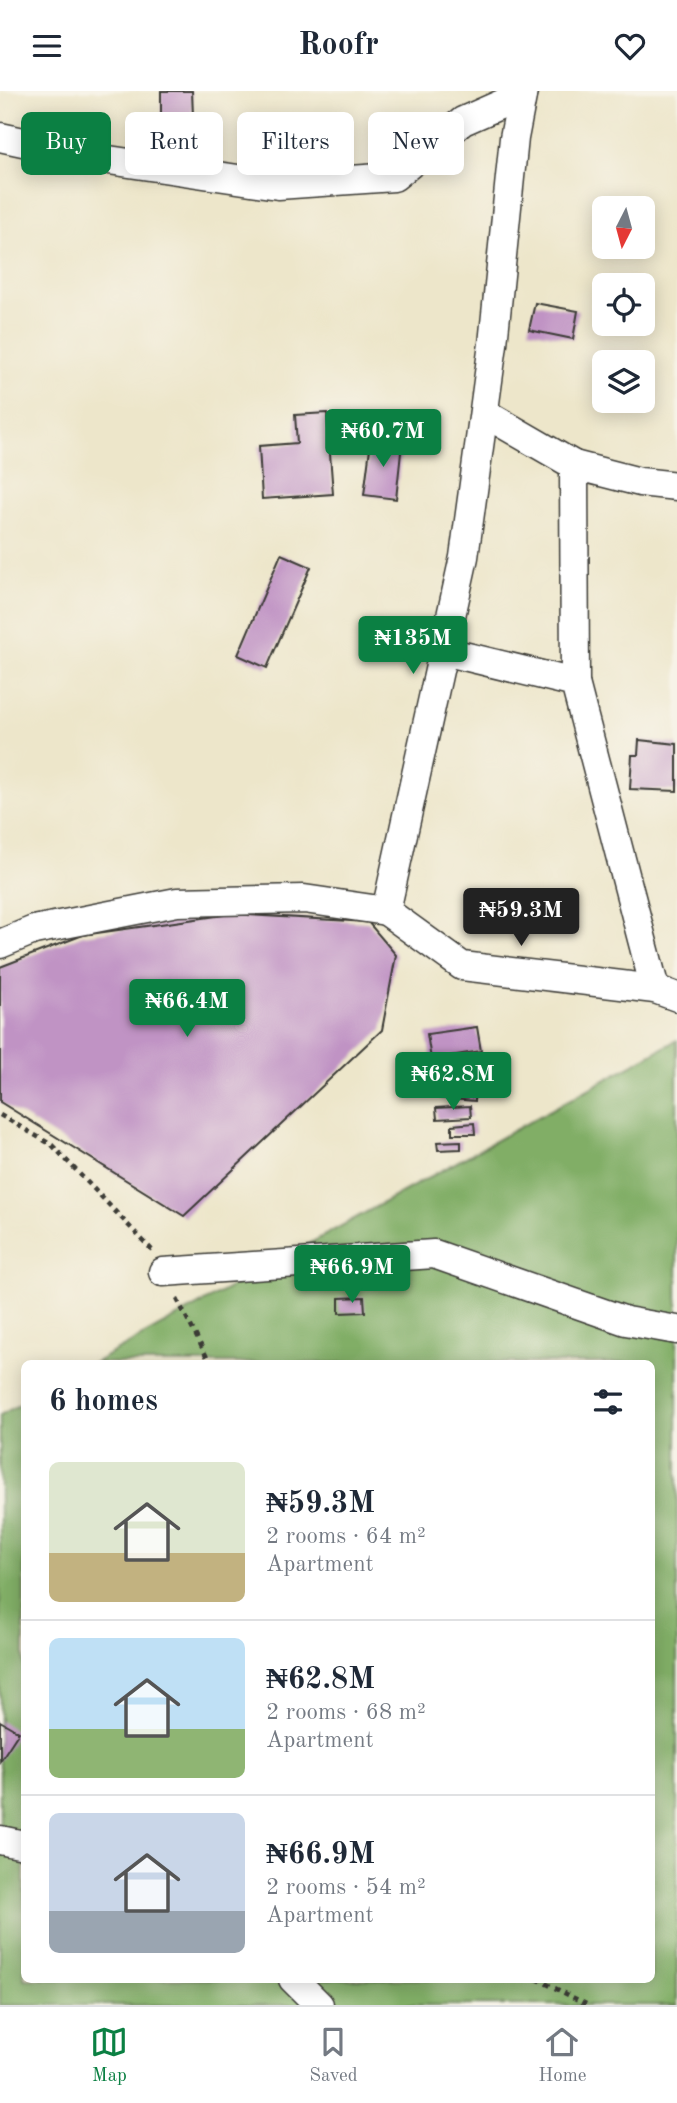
<!DOCTYPE html>
<html lang="en">
<head>
<meta charset="utf-8">
<style>
  body { margin:0; font-family:"Old Standard TT",serif; background:#f2f2f3; color:#1f2937; height:100vh; display:flex; flex-direction:column; font-size:26px; white-space:nowrap }
  * { box-sizing:border-box; margin:0 }
  p { font-size:23px; color:#747a83 }
  .icon { flex:none; width:38px; height:38px; fill:none; stroke:currentColor; stroke-width:2; stroke-linecap:round; stroke-linejoin:round }
  .map { position:relative; flex:1; overflow:hidden }
  .details { position:absolute; left:21px; top:1269px; width:634px; height:623px; display:flex; flex-direction:column; background:#fff; border-radius:10px; box-shadow:0 4px 18px #0003 }
  .details>* { flex:none }
  .guide { position:absolute; left:21px; top:21px; width:635px; height:63px; display:flex; gap:14px }
  .needle { width:46px; rotate:186deg }
  .controls { position:absolute; left:592px; top:105px; display:grid; gap:14px }
  .controls a { display:grid; place-items:center; width:63px; height:63px; border-radius:10px; background:#fff; box-shadow:0 4px 18px #0003; font-size:35px }
  .price { position:absolute; translate:-50% -60px; padding:0 16px; border-radius:7px; background:#0b8043; color:#fff; font-size:23px; line-height:46px; filter:drop-shadow(0 2px 4px #0008) }
  .price::after { content:''; position:absolute; left:50%; top:42px; width:21px; height:16px; margin-left:-10px; background:inherit; clip-path:polygon(0 0,100% 0,50% 100%) }
  .price.current { background:#222; color:#fff }
  ul { padding:0; list-style:none }
  li { display:flex; align-items:center; gap:21px; height:175px; padding:0 28px }
  li+li { border-top:2px solid #e0e1e3 }
  li span { display:grid; place-items:center; flex:none; width:196px; height:140px; border-radius:10px; color:#555 }
  li>.icon { margin-inline-start:auto }
  span .icon { width:84px; height:84px; fill:#fffc; stroke-width:1 }
  li b { font-size:30px }
  h2 { display:flex; justify-content:space-between; align-items:center; height:84px; padding:0 28px; font-size:30px }
  .chip { padding:0 24px; border-radius:10px; background:#fff; box-shadow:0 4px 18px #0003; font-size:24px; line-height:63px }
  .chip.current { background:#0b8043; color:#fff }
  header { display:flex; justify-content:space-between; align-items:center; height:91px; padding:0 28px; background:#fff; font-size:32px; font-weight:700 }
  .menu { display:flex; justify-content:space-around; align-items:center; height:98px; border-top:2px solid #e0e1e3; background:#fff; font-size:19px; color:#747a83 }
  .menu a { display:grid; justify-items:center; gap:4px }
  .menu .current { color:#0b8043 }
  .map>svg:first-child { display:block }
  .forest { fill:#81ae66; stroke:#4e6541; stroke-width:2 }
  .building { fill:#c093c4 }
  .lines { fill:none; stroke-linecap:round; stroke-linejoin:round }
  .minor-casing { stroke:#3b3a36; stroke-width:31 }
  .path { stroke:#3b3a36; stroke-width:4.5; stroke-dasharray:5 5; stroke-linecap:butt }
  .minor { stroke:#fff; stroke-width:28 }
</style>
</head>
<body>
<header><svg class="icon" aria-label="menu" viewBox="0 0 24 24"><path d="M4 6h16M4 12h16M4 18h16"/></svg>Roofr<svg class="icon" aria-label="heart" viewBox="0 0 24 24"><path d="M12 20l-8-8c-3-5 5-10 8-4 3-6 11-1 8 4z"/></svg></header>
<div class="map">
<svg width="677" height="1914" viewBox="0 0 677 1914">
  <rect width="100%" height="100%" fill="#f7f3e8"/>
  <filter id="ink" filterUnits="userSpaceOnUse"><feTurbulence type="fractalNoise" baseFrequency=".0143" numOctaves="2"/><feDisplacementMap in="SourceGraphic" scale="14" xChannelSelector="R" yChannelSelector="G"/><feConvolveMatrix kernelMatrix="1 2 1 2 8 2 1 2 1" color-interpolation-filters="sRGB"/></filter>
  <filter id="wash" filterUnits="userSpaceOnUse"><feTurbulence type="fractalNoise" baseFrequency=".00686" numOctaves="4" result="noise"/><feDisplacementMap in="SourceGraphic" scale="28" xChannelSelector="R" yChannelSelector="G"/><feGaussianBlur stdDeviation="1.57" result="paint"/><feColorMatrix in="noise" values="0 0 0 0 0 0 0 0 0 0 0 0 0 0 0 0 0 1.4 0 .05"/><feComposite in="paint" operator="in"/></filter>
  <g filter="url(#wash)">
    <rect width="100%" height="100%" fill="#ede6ca"/>
    <!-- forest -->
    <path class="forest" d="M 677,949 L 677,1914 L 0,1914 L 0,1324 L 24,1311 L 24,1888 L 651,1888 L 651,1272 L 94,1272 Z"/>
    <g id="blocks">
      <!-- building -->
      <g class="building">
        <path d="M 161,0 L 192,0 L 193,25 L 161,25 Z"/>
        <path d="M 535,212 L 578,220 L 573,248 L 529,239 Z"/>
        <path d="M 327,322 L 333,403 L 262,408 L 259,355 L 297,352 L 295,324 Z"/>
        <path d="M 371,349 L 402,352 L 396,408 L 364,404 Z"/>
        <path d="M 281,463 L 311,476 L 267,577 L 238,564 Z"/>
        <path d="M 639,649 L 677,653 L 677,700 L 630,698 L 632,664 L 638,664 Z"/>
        <path d="M 231,823 L 368,831 L 396,864 L 382,939 L 184,1125 L 0,1011 L 0,876 L 83,844 Z"/>
        <path d="M 477,936 L 481,960 L 431,968 L 427,943 Z"/>
        <path d="M 439,999 L 475,1002 L 475,1010 L 439,1007 Z"/>
        <path d="M 470,1015 L 471,1026 L 437,1028 L 436,1017 Z"/>
        <path d="M 474,1032 L 475,1043 L 452,1043 L 452,1034 Z"/>
        <path d="M 461,1050 L 461,1058 L 438,1059 L 437,1051 Z"/>
        <path d="M 364,1206 L 365,1221 L 339,1222 L 339,1207 Z"/>
        <path d="M 0,1630 L 19,1641 L 0,1670 Z"/>
      </g>
    </g>
  </g>
  <g filter="url(#ink)">
    <use href="#blocks" fill-opacity="0" stroke="#3b3a36" stroke-width="2"/>
    <g class="lines">
      <defs>
        <g id="minor">
          <path d="M 0,46 L 102,68 L 278,94 L 394,86 L 463,30 L 522,4"/>
          <path d="M 484,322 L 574,374 L 640,391 L 677,395"/>
          <path d="M 574,374 L 575,592"/>
          <path d="M 443,560 L 575,592 L 655,898"/>
          <path d="M 386,820 L 462,875 L 655,898 L 677,906"/>
          <path d="M 0,853 L 34,839 L 177,811 L 304,808 L 386,820 L 464,466 L 493,253 L 514,47 L 523,0"/>
          <path d="M 163,1181 L 434,1163 L 626,1230 L 677,1239"/>
          <path d="M 0,1749 L 24,1754"/>
          <path d="M 293,1888 L 319,1914"/>
        </g>
      </defs>
      <!-- minor casing -->
      <use href="#minor" class="minor-casing"/>
      <!-- path -->
      <g class="path">
        <path d="M 0,1024 L 52,1054 L 152,1159"/>
        <path d="M 177,1208 L 210,1272"/>
        <path d="M 537,1888 L 588,1914"/>
      </g>
      <!-- minor -->
      <use href="#minor" class="minor"/>
    </g>
  </g>
</svg>
<div class="controls">
<a><svg class="needle" viewBox="-14 -14 28 28"><path d="M0-13l5 13h-10z" fill="#e53935"/><path d="M0 13l5-13h-10z" fill="#747a83"/></svg></a>
<a><svg class="icon" aria-label="locate" viewBox="0 0 24 24"><circle cx="12" cy="12" r="6"/><path d="M12 2v4M12 18v4M2 12h4M18 12h4"/></svg></a>
<a><svg class="icon" aria-label="layers" viewBox="0 0 24 24"><path d="M12 4l9 5-9 5-9-5zM3 14l9 5 9-5"/></svg></a>
</div>
<b class="price" style="left:383px;top:378px">₦60.7M</b>
<b class="price" style="left:413px;top:585px">₦135M</b>
<b class="price current" style="left:521px;top:857px">₦59.3M</b>
<b class="price" style="left:187px;top:948px">₦66.4M</b>
<b class="price" style="left:453px;top:1021px">₦62.8M</b>
<b class="price" style="left:352px;top:1214px">₦66.9M</b>
<div class="guide">
<a class="chip current">Buy</a>
<a class="chip">Rent</a>
<a class="chip">Filters</a>
<a class="chip">New</a>
</div>
<section class="details">
<h2>6 homes<svg class="icon" aria-label="filters" viewBox="0 0 24 24"><path d="M4 7h16M4 17h16"/><circle cx="9" cy="7" r="2"/><circle cx="15" cy="17" r="2"/></svg></h2>
<ul>
<li><span style="background:linear-gradient(#dfe7d0 65%,#c2b280 0)"><svg class="icon" aria-label="home" viewBox="0 0 24 24"><path d="M3 11l9-7 9 7M6 9v11h12V9"/></svg></span><div><b>₦59.3M</b><p>2 rooms · 64 m²</p><p>Apartment</p></div></li>
<li><span style="background:linear-gradient(#bfe0f5 65%,#8fb573 0)"><svg class="icon" aria-label="home" viewBox="0 0 24 24"><path d="M3 11l9-7 9 7M6 9v11h12V9"/></svg></span><div><b>₦62.8M</b><p>2 rooms · 68 m²</p><p>Apartment</p></div></li>
<li><span style="background:linear-gradient(#c9d6e8 70%,#9aa5b1 0)"><svg class="icon" aria-label="home" viewBox="0 0 24 24"><path d="M3 11l9-7 9 7M6 9v11h12V9"/></svg></span><div><b>₦66.9M</b><p>2 rooms · 54 m²</p><p>Apartment</p></div></li>
</ul>
</section>
</div>
<nav class="menu">
<a class="current"><svg class="icon" aria-label="map" viewBox="0 0 24 24"><path d="M3 6l6-2 6 2 6-2v14l-6 2-6-2-6 2zM9 4v14M15 6v14"/></svg>Map</a>
<a><svg class="icon" aria-label="saved" viewBox="0 0 24 24"><path d="M7 4h10v16l-5-4-5 4z"/></svg>Saved</a>
<a><svg class="icon" aria-label="home" viewBox="0 0 24 24"><path d="M3 11l9-7 9 7M6 9v11h12V9"/></svg>Home</a>
</nav>
</body>
</html>
